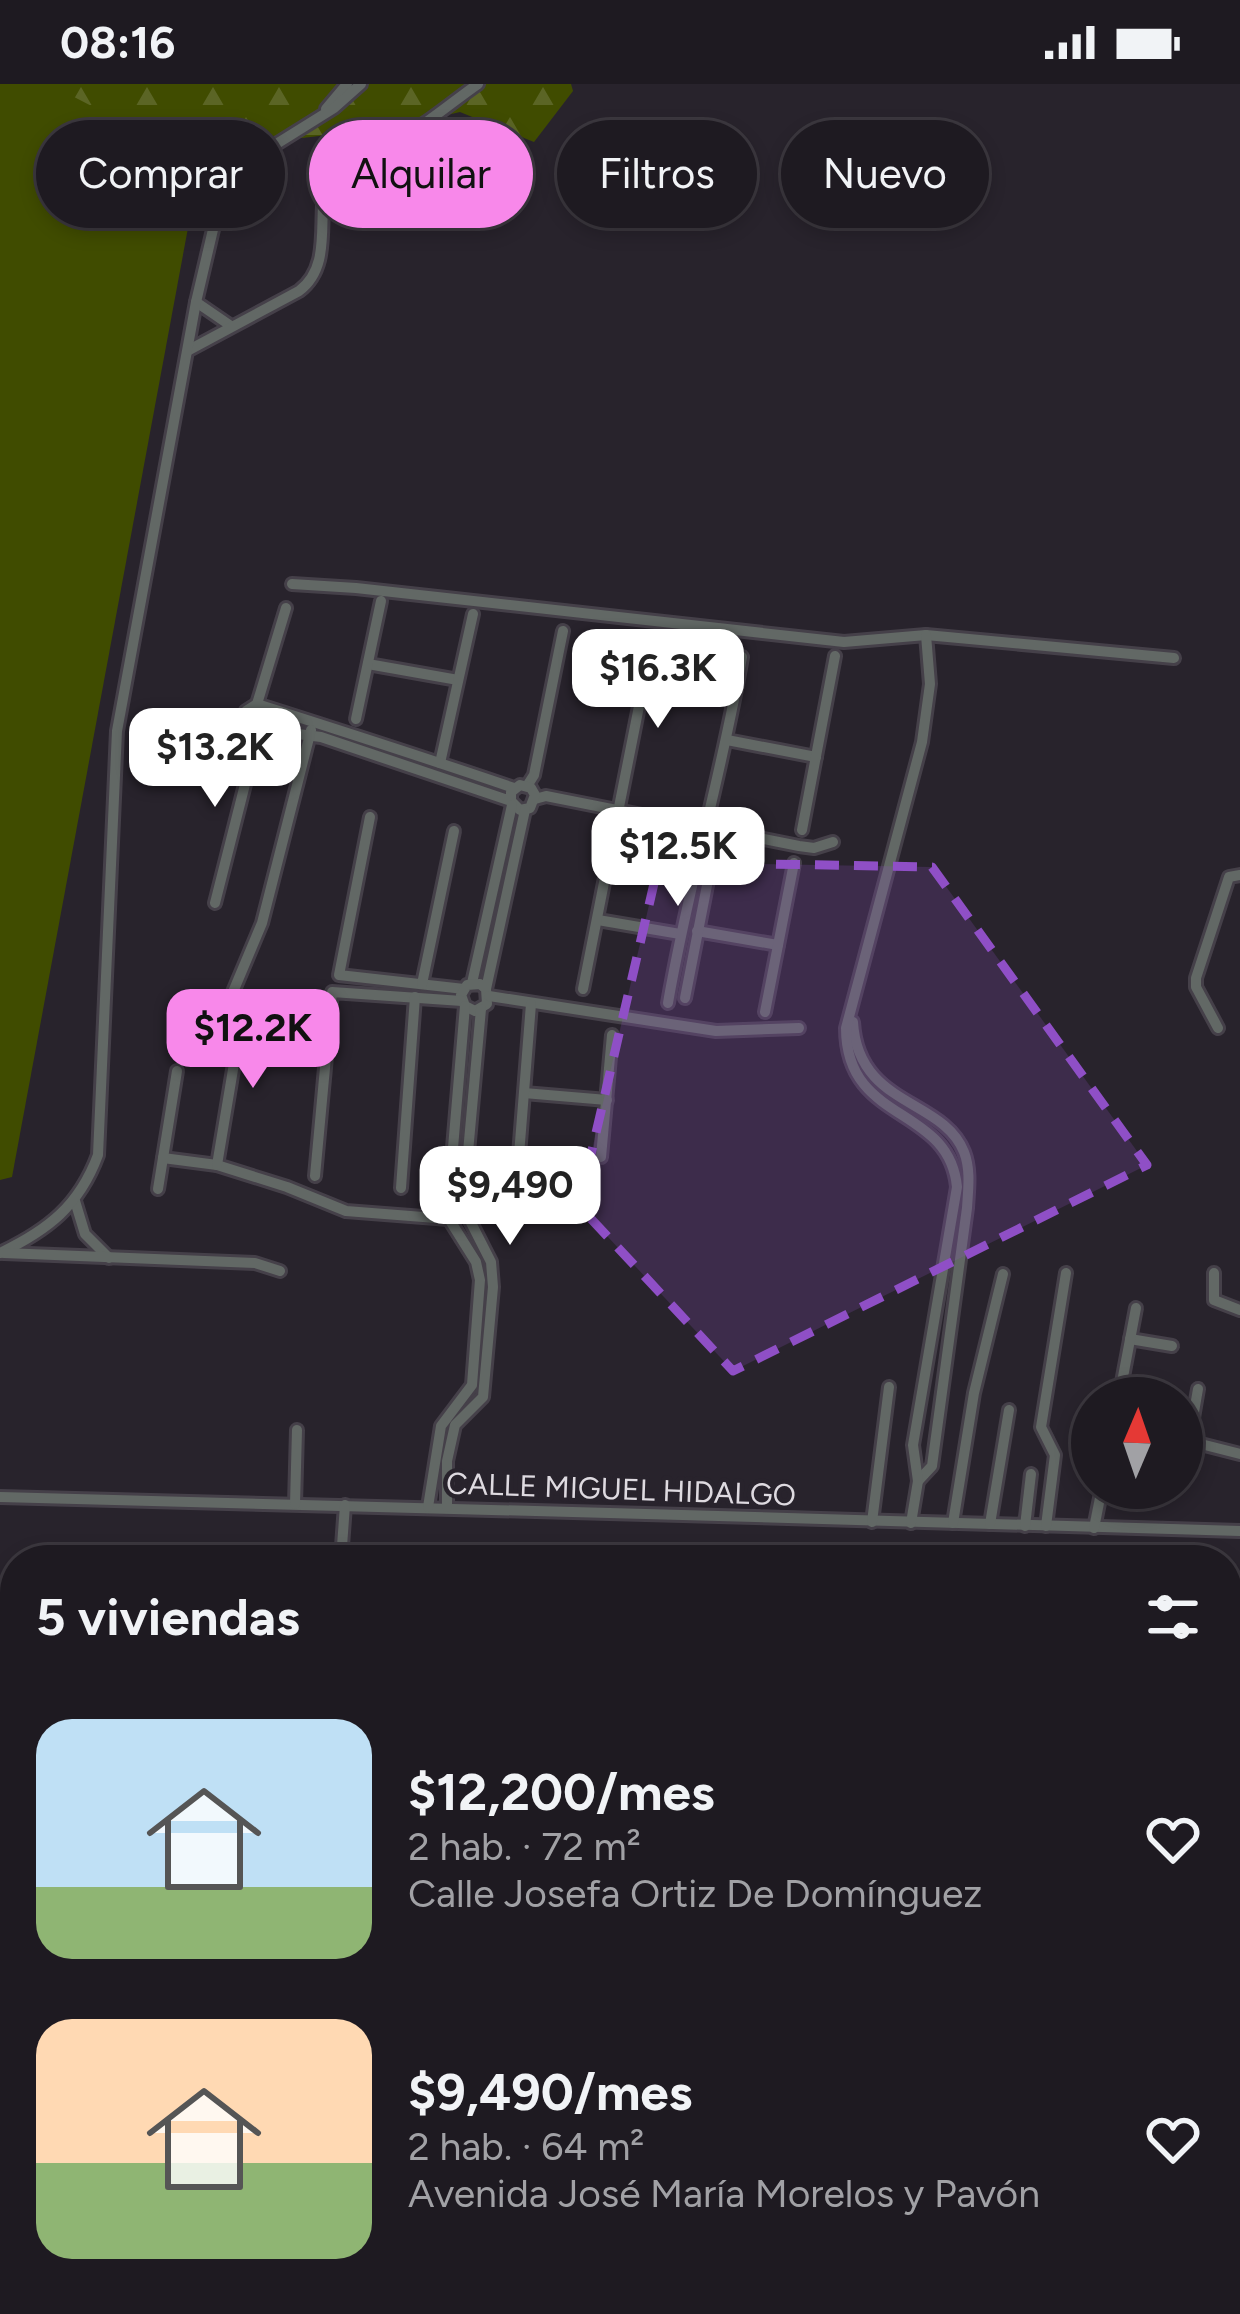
<!DOCTYPE html>
<html lang="es">
<head>
<meta charset="utf-8">
<style>
  body { margin:0; font-family:Figtree,sans-serif; background:#2b272e; color:#f1f3f6; height:100vh; display:flex; flex-direction:column; font-size:45px; white-space:nowrap }
  * { box-sizing:border-box; margin:0 }
  p { font-size:39px; color:#a1a1a5 }
  .icon { flex:none; width:66px; height:66px; fill:none; stroke:currentColor; stroke-width:2; stroke-linecap:round; stroke-linejoin:round }
  .map { position:relative; flex:1; overflow:hidden }
  .drawer { position:absolute; left:0px; top:1461px; width:1242px; height:771px; display:flex; flex-direction:column; background:#1e1a21; border-radius:48px 48px 0 0; box-shadow:0 6px 18px #0003,0 0 0 3px #3c383f }
  .drawer>* { flex:none }
  .guide { position:absolute; left:36px; top:36px; width:1170px; height:108px; display:flex; gap:24px }
  .needle { width:78px; rotate:2deg }
  .fabs { position:absolute; left:1071px; top:1293px; display:grid; gap:24px }
  .fabs a { display:grid; place-items:center; width:132px; height:132px; border-radius:50%; background:#1e1a21; box-shadow:0 6px 18px #0003,0 0 0 3px #3c383f; font-size:60px }
  .price { position:absolute; translate:-50% -102px; padding:0 27px; border-radius:24px; background:#fff; color:#222; font-size:39px; line-height:78px; filter:drop-shadow(0 3px 6px #0008) }
  .price::after { content:''; position:absolute; left:50%; top:72px; width:36px; height:27px; margin-left:-18px; background:inherit; clip-path:polygon(0 0,100% 0,50% 100%) }
  .price.on { background:#f888ea; color:#111 }
  ul { padding:0; list-style:none }
  li { display:flex; align-items:center; gap:36px; height:300px; padding:0 36px }
  li span { display:grid; place-items:center; flex:none; width:336px; height:240px; border-radius:36px; color:#555 }
  li>.icon { margin-inline-start:auto }
  span .icon { width:144px; height:144px; fill:#fffc; stroke-width:1 }
  li b { font-size:51px }
  h2 { display:flex; justify-content:space-between; align-items:center; height:144px; padding:0 36px; font-size:51px }
  .chip { padding:0 42px; border-radius:54px; background:#1e1a21; box-shadow:0 6px 18px #0003,0 0 0 3px #3c383f; font-size:42px; line-height:108px }
  .chip.on { background:#f888ea; color:#111 }
  .status { display:flex; justify-content:space-between; align-items:center; height:84px; padding:0 60px; background:#1e1a21; direction:ltr }
  .status svg { height:33px; fill:currentColor }
  .map>svg:first-child { display:block }
  .grass { fill:#404c00 }
  .forest { fill:url(#forest-firs) }
  .lines { fill:none; stroke-linecap:round; stroke-linejoin:round }
  .street-casing { stroke:#454049; stroke-width:16 }
  .primary-casing { stroke:#454049; stroke-width:21 }
  .highway-casing { stroke:#454049; stroke-width:24 }
  .street { stroke:#626865; stroke-width:10 }
  .primary { stroke:#9eaaa6; stroke-width:15 }
  .highway { stroke:#b6c5bf; stroke-width:18 }
  .rail { stroke:#99949b; stroke-width:3; stroke-dasharray:21 21; stroke-linecap:butt }
  .marked { fill:#8f4fc6; fill-opacity:0.2; stroke:#8f4fc6; stroke-width:9; stroke-dasharray:24 15; stroke-linejoin:round }
  .labels { text-anchor:middle; dominant-baseline:central; stroke-width:9; stroke-linejoin:round; paint-order:stroke }
  .street-label { font-size:30px; fill:#dedae0; stroke:#28232c }
</style>
</head>
<body>
<div class="status"><b>08:16</b><svg viewBox="0 0 49 12"><path d="M0 12V9h3v3zM5 12V6h3v6zM10 12V3h3v9zM15 12V0h3v12zM26 1h20v11H26zM47 4h2v5h-2z"/></svg></div>
<div class="map">
<svg width="1240" height="2230" viewBox="0 0 1240 2230">
  <defs>
    <pattern id="forest-firs" width="22" height="20" patternUnits="userSpaceOnUse" patternTransform="scale(3)"><rect width="22" height="20" fill="#404c00"/><path d="M5 1l3.5 6h-7zM16 11l3.5 6h-7z" fill="#5b6525"/></pattern>
  </defs>
  <rect width="100%" height="100%" fill="#28232c"/>
  <!-- grass -->
  <path class="grass" d="M 0,0 L 76,0 L 203,63 L 12,1093 L 0,1096 Z"/>
  <!-- forest -->
  <path class="forest" d="M 49,0 L 571,0 L 573,7 L 534,58 L 460,28 L 396,43 L 302,54 L 220,48 L 107,30 Z"/>
  <g class="lines">
    <defs>
      <g id="street">
        <path d="M 326,25 L 347,0"/>
        <path d="M 196,218 L 231,242"/>
        <path d="M 189,266 L 299,207 C 338,178 311,120 332,83 C 345,61 378,63 400,53 C 427,41 453,17 478,0"/>
        <path d="M 292,500 L 356,504 L 844,558 L 926,551 L 1174,574"/>
        <path d="M 368,580 L 458,596"/>
        <path d="M 257,620 L 286,524"/>
        <path d="M 356,635 L 381,517"/>
        <path d="M 727,656 L 816,673"/>
        <path d="M 440,679 L 473,530"/>
        <path d="M 527,702 L 534,691 L 563,547"/>
        <path d="M 535,715 L 546,712 L 799,762 L 814,764 L 833,758"/>
        <path d="M 511,717 L 511,708 L 520,701 L 531,704 L 535,711 L 530,724 L 520,726 L 511,717 L 321,653 L 259,645 L 247,637 L 246,627 L 257,620 C 342,647 429,675 514,704"/>
        <path d="M 618,728 L 652,557"/>
        <path d="M 370,733 L 339,891 L 464,905"/>
        <path d="M 802,746 L 835,572"/>
        <path d="M 215,819 L 259,645"/>
        <path d="M 598,836 L 680,850"/>
        <path d="M 697,847 L 778,861"/>
        <path d="M 472,899 L 512,721"/>
        <path d="M 422,900 L 454,747"/>
        <path d="M 486,905 L 480,900 L 467,901 L 461,911 L 465,922 L 475,927 L 487,920 L 486,905 L 525,726"/>
        <path d="M 583,905 L 614,748"/>
        <path d="M 489,912 L 716,947 L 799,944"/>
        <path d="M 685,914 L 718,745"/>
        <path d="M 668,919 C 688,802 722,690 742,573"/>
        <path d="M 765,928 L 794,779"/>
        <path d="M 853,938 C 858,1023 943,1014 964,1068 C 971,1086 968,1106 967,1124 L 932,1382 L 918,1397"/>
        <path d="M 1218,944 L 1196,903 L 1196,894 L 1229,793 L 1240,791"/>
        <path d="M 217,946 L 262,839 L 311,646"/>
        <path d="M 524,1009 L 607,1016"/>
        <path d="M 519,1071 L 531,920"/>
        <path d="M 601,1073 L 612,951"/>
        <path d="M 163,1074 L 217,1081 L 287,1103 L 346,1127 L 449,1135"/>
        <path d="M 217,1081 L 243,926"/>
        <path d="M 315,1092 L 332,908 L 462,917"/>
        <path d="M 401,1104 L 415,913"/>
        <path d="M 158,1105 L 177,987"/>
        <path d="M 75,1117 L 85,1150 L 109,1174"/>
        <path d="M 0,1169 C 48,1146 79,1122 98,1071 L 117,647 L 196,218 L 219,120 L 238,84 L 334,24 L 361,0"/>
        <path d="M 4,1169 L 255,1179 L 280,1187"/>
        <path d="M 1214,1189 L 1214,1216 L 1240,1226"/>
        <path d="M 1130,1255 L 1172,1262"/>
        <path d="M 1198,1305 L 1189,1357 L 1240,1370"/>
        <path d="M 1119,1314 L 1136,1224"/>
        <path d="M 0,1413 C 413,1423 827,1435 1240,1447"/>
        <path d="M 295,1420 L 297,1346"/>
        <path d="M 428,1423 L 441,1342 L 472,1301 L 480,1196 L 476,1178 L 449,1135 L 448,1123 L 465,922"/>
        <path d="M 447,1423 L 447,1377 L 455,1341 L 483,1313 L 493,1203 L 491,1178 L 463,1123 L 481,925"/>
        <path d="M 872,1438 L 889,1303"/>
        <path d="M 911,1439 L 918,1397 L 913,1361 L 957,1103 C 949,1020 846,1041 846,944 L 922,658 L 930,600 L 926,551"/>
        <path d="M 953,1439 L 974,1309 L 1003,1190"/>
        <path d="M 990,1440 L 1009,1326"/>
        <path d="M 1025,1442 L 1031,1390"/>
        <path d="M 1046,1442 L 1055,1371 L 1041,1343 L 1066,1189"/>
        <path d="M 1094,1444 L 1102,1404"/>
        <path d="M 341,1476 L 345,1421"/>
        <path d="M 0,1585 L 15,1604"/>
        <path d="M 1227,1593 L 1240,1593"/>
        <path d="M 0,1620 L 15,1637"/>
        <path d="M 1227,1655 L 1240,1622"/>
        <path d="M 1227,2131 L 1240,2107"/>
        <path d="M 886,2217 L 894,2230"/>
        <path d="M 772,2230 L 774,2217"/>
        <path d="M 1204,2230 L 1205,2217"/>
      </g>
      <path id="primary" d="M 1227,1773 L 1240,1772"/>
      <g id="highway">
        <path d="M 1227,1734 L 1240,1733"/>
        <path d="M 1227,1761 L 1240,1760"/>
        <path d="M 0,1827 L 15,1826"/>
        <path d="M 0,1848 L 15,1846"/>
        <path d="M 0,1878 L 15,1877"/>
        <path d="M 0,1905 L 15,1904"/>
      </g>
    </defs>
    <!-- street casing -->
    <use href="#street" class="street-casing"/>
    <!-- primary casing -->
    <use href="#primary" class="primary-casing"/>
    <!-- highway casing -->
    <use href="#highway" class="highway-casing"/>
    <!-- street -->
    <use href="#street" class="street"/>
    <!-- primary -->
    <use href="#primary" class="primary"/>
    <!-- highway -->
    <use href="#highway" class="highway"/>
    <!-- rail -->
    <g class="rail">
      <path d="M 1227,1791 L 1240,1790"/>
      <path d="M 0,1919 L 15,1918"/>
    </g>
  </g>
  <!-- marked area -->
  <path class="marked" d="M 659,778 L 932,783 L 1147,1081 L 733,1287 L 579,1122 Z"/>
  <g class="labels">
    <!-- street labels -->
    <g class="street-label">
      <text transform="translate(621 1405) rotate(2)">CALLE MIGUEL HIDALGO</text>
    </g>
  </g>
</svg>
<div class="fabs">
<a><svg class="needle" viewBox="-14 -14 28 28"><path d="M0-13l5 13h-10z" fill="#e53935"/><path d="M0 13l5-13h-10z" fill="#a1a1a5"/></svg></a>
</div>
<b class="price" style="left:658px;top:647px">$16.3K</b>
<b class="price" style="left:215px;top:726px">$13.2K</b>
<b class="price" style="left:678px;top:825px">$12.5K</b>
<b class="price on" style="left:253px;top:1007px">$12.2K</b>
<b class="price" style="left:510px;top:1164px">$9,490</b>
<div class="guide">
<a class="chip">Comprar</a>
<a class="chip on">Alquilar</a>
<a class="chip">Filtros</a>
<a class="chip">Nuevo</a>
</div>
<section class="drawer">
<h2>5 viviendas<svg class="icon" aria-label="filters" viewBox="0 0 24 24"><path d="M4 7h16M4 17h16"/><circle cx="9" cy="7" r="2"/><circle cx="15" cy="17" r="2"/></svg></h2>
<ul>
<li><span style="background:linear-gradient(#bfe0f5 70%,#8fb573 0)"><svg class="icon" aria-label="home" viewBox="0 0 24 24"><path d="M3 11l9-7 9 7M6 9v11h12V9"/></svg></span><div><b>$12,200/mes</b><p>2 hab. · 72 m²</p><p>Calle Josefa Ortiz De Domínguez</p></div><svg class="icon" aria-label="heart" viewBox="0 0 24 24"><path d="M12 20l-8-8c-3-5 5-10 8-4 3-6 11-1 8 4z"/></svg></li>
<li><span style="background:linear-gradient(#ffd9b3 60%,#8fb573 0)"><svg class="icon" aria-label="home" viewBox="0 0 24 24"><path d="M3 11l9-7 9 7M6 9v11h12V9"/></svg></span><div><b>$9,490/mes</b><p>2 hab. · 64 m²</p><p>Avenida José María Morelos y Pavón</p></div><svg class="icon" aria-label="heart" viewBox="0 0 24 24"><path d="M12 20l-8-8c-3-5 5-10 8-4 3-6 11-1 8 4z"/></svg></li>
</ul>
</section>
</div>
</body>
</html>
